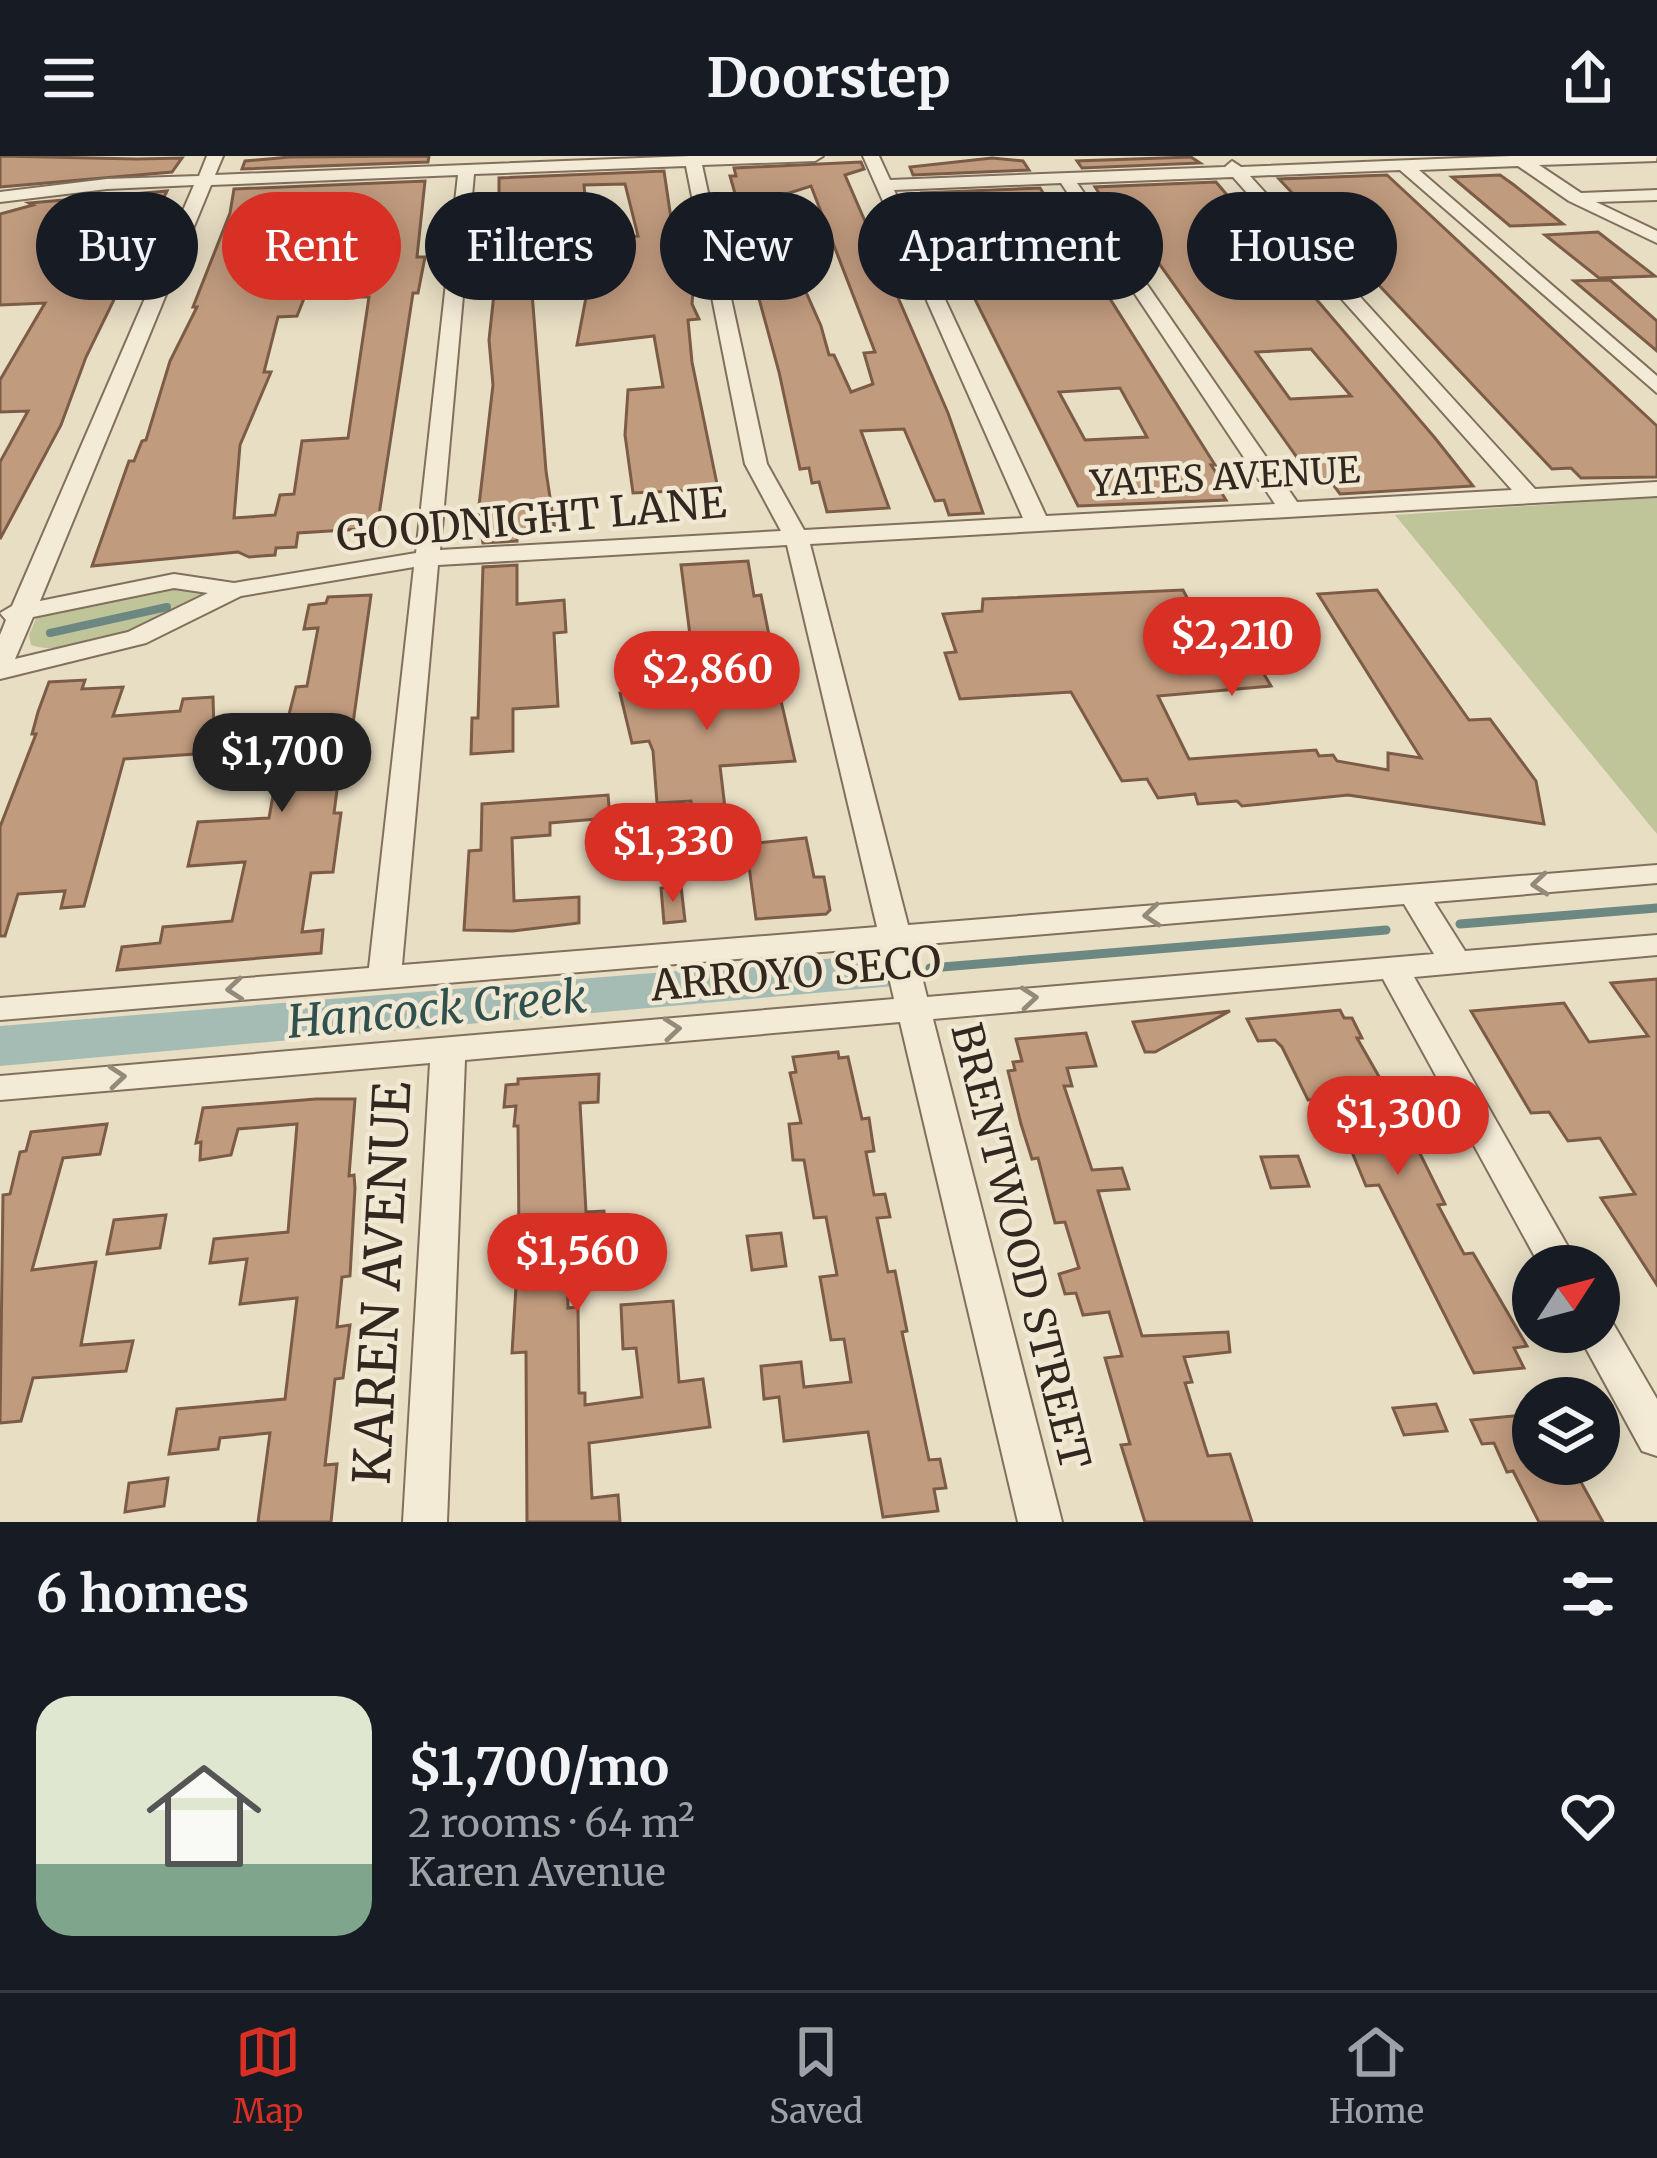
<!DOCTYPE html>
<html lang="en">
<head>
<meta charset="utf-8">
<style>
  body { margin:0; font-family:Merriweather,serif; background:#242831; color:#f1f3f6; height:100vh; display:flex; flex-direction:column; font-size:45px; white-space:nowrap }
  * { box-sizing:border-box; margin:0 }
  p { font-size:39px; color:#9ea1a6 }
  .icon { flex:none; width:66px; height:66px; fill:none; stroke:currentColor; stroke-width:2; stroke-linecap:round; stroke-linejoin:round }
  .map { position:relative; height:1366px; overflow:hidden }
  .drawer { display:flex; flex-direction:column; background:#171b24; flex:1 }
  .drawer>* { flex:none }
  .guide { position:absolute; left:36px; top:36px; width:1587px; height:108px; display:flex; gap:24px }
  .needle { width:78px; rotate:54deg }
  .fabs { position:absolute; left:1512px; top:1089px; display:grid; gap:24px }
  .fabs a { display:grid; place-items:center; width:108px; height:108px; border-radius:50%; background:#171b24; box-shadow:0 6px 30px #0003; font-size:60px }
  .price { position:absolute; translate:-50% -102px; padding:0 27px; border-radius:42px; background:#d93025; color:#fff; font-size:39px; line-height:78px; filter:drop-shadow(0 3px 6px #0008) }
  .price::after { content:''; position:absolute; left:50%; top:72px; width:36px; height:27px; margin-left:-18px; background:inherit; clip-path:polygon(0 0,100% 0,50% 100%) }
  .price.current { background:#222; color:#fff }
  ul { padding:0; list-style:none }
  li { display:flex; align-items:center; gap:36px; height:300px; padding:0 36px }
  li span { display:grid; place-items:center; flex:none; width:336px; height:240px; border-radius:36px; color:#555 }
  li>.icon { margin-inline-start:auto }
  span .icon { width:144px; height:144px; fill:#fffc; stroke-width:1 }
  li b { font-size:51px }
  h2 { display:flex; justify-content:space-between; align-items:center; height:144px; padding:0 36px; font-size:51px }
  .chip { padding:0 42px; border-radius:54px; background:#171b24; box-shadow:0 6px 30px #0003; font-size:42px; line-height:108px }
  .chip.current { background:#d93025; color:#fff }
  header { display:flex; justify-content:space-between; align-items:center; height:156px; padding:0 36px; background:#171b24; font-size:54px; font-weight:700 }
  .dock { display:flex; justify-content:space-around; align-items:center; height:168px; border-top:3px solid #363941; background:#171b24; font-size:33px; color:#9ea1a6 }
  .dock a { display:grid; justify-items:center; gap:6px }
  .dock .current { color:#d93025 }
  .map>svg:first-child { display:block }
  .green { fill:#bfc499 }
  .lines { fill:none; stroke-linecap:round; stroke-linejoin:round }
  .stream-far1 { stroke:#6d8882; stroke-width:8 }
  .stream { stroke:#6d8882; stroke-width:9 }
  .river { fill:#a5bcb5; fill-rule:evenodd }
  .building { fill:#c19b7e; stroke:#7c5c46; stroke-width:3; fill-rule:evenodd }
  .minor-casing { stroke:#80705d; stroke-width:4 }
  .minor { fill:#f4ebd6; fill-rule:evenodd }
  .oneway { stroke:#938a7a }
  .labels { text-anchor:middle; dominant-baseline:central; stroke-width:9; stroke-linejoin:round; paint-order:stroke }
  .far-street-label { font-size:36px; fill:#32281f; stroke:#f0e8d2 }
  .street-label { font-size:42px; fill:#32281f; stroke:#f0e8d2 }
  .water-label { font-size:45px; font-style:italic; fill:#30504e; stroke:#f0e8d2 }
  .near-street-label { font-size:51px; fill:#32281f; stroke:#f0e8d2 }
</style>
</head>
<body>
<header><svg class="icon" aria-label="menu" viewBox="0 0 24 24"><path d="M4 6h16M4 12h16M4 18h16"/></svg>Doorstep<svg class="icon" aria-label="share" viewBox="0 0 24 24"><path d="M12 15V3M7 8l5-5 5 5M5 13v7h14v-7"/></svg></header>
<div class="map">
<svg width="1657" height="1366" viewBox="0 0 1657 1366">
  <rect width="100%" height="100%" fill="#e8dec4"/>
  <!-- green -->
  <g class="green">
    <path d="M 1657,341 L 1657,678 L 1395,359 Z"/>
    <path d="M 167,432 L 200,435 L 202,441 C 166,460 69,504 31,489 L 29,479 L 39,456 Z"/>
  </g>
  <g class="lines">
    <!-- stream-far1 -->
    <path class="stream-far1" d="M 50,477 L 167,451"/>
    <!-- stream -->
    <g class="stream">
      <path d="M 1460,768 L 1657,752"/>
      <path d="M 930,812 L 1386,774"/>
    </g>
    <!-- river -->
    <path class="river" d="M 874,799 L 894,804 L 902,817 L 894,830 L 0,910 L 0,870 Z"/>
  </g>
  <!-- building -->
  <g class="building">
    <path d="M 0,0 L 137,3 L 182,2 L 172,16 L 0,31 Z"/>
    <path d="M 429,0 L 428,6 L 242,13 L 245,5 L 290,1 Z"/>
    <path d="M 1191,1 L 1200,7 L 1082,12 L 1077,5 Z"/>
    <path d="M 992,2 L 1023,5 L 1029,14 L 913,19 L 910,11 Z"/>
    <path d="M 861,6 L 864,13 L 845,19 L 948,257 L 983,357 L 949,359 L 944,344 L 935,345 L 904,273 L 861,275 L 889,352 L 827,356 L 819,326 L 812,327 L 809,312 L 800,313 L 779,216 L 749,106 L 744,106 L 736,62 L 742,62 L 730,20 L 736,20 L 734,12 ZM 811,30 L 875,196 L 864,197 L 873,228 L 851,236 L 834,199 L 829,199 L 821,170 L 771,57 L 791,56 L 786,38 Z"/>
    <path d="M 664,15 L 680,123 L 694,123 L 692,148 L 699,163 L 688,164 L 692,206 L 718,333 L 633,337 L 625,279 L 628,234 L 663,231 L 654,180 L 577,189 L 591,115 L 586,115 L 586,83 L 638,80 L 625,28 L 584,29 L 589,83 L 535,84 L 535,124 L 531,124 L 546,315 L 555,374 L 517,377 L 517,385 L 483,387 L 478,358 L 493,229 L 489,184 L 499,91 L 499,22 Z"/>
    <path d="M 1387,19 L 1657,270 L 1657,321 L 1581,322 L 1571,312 L 1552,313 L 1279,23 Z"/>
    <path d="M 1500,19 L 1514,29 L 1563,68 L 1510,70 L 1452,21 Z"/>
    <path d="M 425,25 L 417,101 L 425,101 L 418,137 L 413,137 L 377,372 L 298,377 L 296,391 L 276,392 L 275,399 L 249,401 L 238,396 L 92,410 L 129,305 L 134,305 L 142,285 L 146,284 L 170,205 L 197,151 L 193,151 L 230,57 L 234,33 ZM 371,98 L 361,141 L 369,141 L 348,282 L 302,285 L 294,338 L 280,339 L 275,359 L 234,362 L 240,289 L 271,216 L 264,216 L 278,161 L 297,160 L 320,102 Z"/>
    <path d="M 1216,26 L 1435,282 L 1473,330 L 1340,338 L 1329,323 L 1313,324 L 1121,54 L 1107,49 L 1095,31 ZM 1311,193 L 1351,240 L 1290,243 L 1256,196 Z"/>
    <path d="M 1040,32 L 1215,309 L 1211,309 L 1225,330 L 1218,331 L 1226,344 L 1078,350 L 922,37 ZM 1014,42 L 1039,84 L 1029,85 L 1032,90 L 982,92 L 958,45 ZM 1120,232 L 1147,281 L 1085,284 L 1059,236 Z"/>
    <path d="M 167,35 L 86,201 L 61,269 L 0,383 L 0,306 L 28,255 L 0,256 L 0,224 L 45,147 L 0,149 L 0,58 L 33,49 L 29,47 Z"/>
    <path d="M 1598,76 L 1616,90 L 1655,120 L 1599,122 L 1545,79 Z"/>
    <path d="M 1610,124 L 1657,165 L 1657,195 L 1574,125 Z"/>
    <path d="M 748,405 L 754,440 L 761,439 L 770,484 L 691,487 L 681,409 Z"/>
    <path d="M 517,409 L 517,448 L 564,444 L 566,476 L 554,477 L 558,550 L 513,553 L 513,595 L 471,598 L 472,562 L 478,562 L 483,411 Z"/>
    <path d="M 1183,434 L 1191,449 L 1222,447 L 1271,530 L 1158,540 L 1189,603 L 1316,594 L 1319,600 L 1333,599 L 1337,605 L 1388,614 L 1388,597 L 1421,602 L 1318,438 L 1377,434 L 1469,564 L 1490,563 L 1536,625 L 1544,668 L 1348,639 L 1242,650 L 1237,645 L 1198,648 L 1195,638 L 1158,642 L 1147,623 L 1122,625 L 1071,536 L 960,543 L 945,497 L 956,496 L 943,458 L 982,455 L 983,443 Z"/>
    <path d="M 371,439 L 348,603 L 341,604 L 334,657 L 341,657 L 333,716 L 311,717 L 302,776 L 323,774 L 321,797 L 117,814 L 122,791 L 160,787 L 163,771 L 232,765 L 245,706 L 188,710 L 198,666 L 269,662 L 274,634 L 279,634 L 288,586 L 282,586 L 296,531 L 307,530 L 318,472 L 304,473 L 309,449 L 326,447 L 328,441 Z"/>
    <path d="M 775,519 L 795,605 L 720,610 L 725,652 L 692,654 L 691,645 L 657,647 L 653,595 L 649,585 L 632,587 L 620,537 L 647,535 L 646,529 Z"/>
    <path d="M 85,524 L 82,533 L 123,531 L 113,560 L 180,555 L 183,543 L 213,541 L 214,574 L 200,576 L 195,598 L 124,603 L 84,750 L 61,752 L 65,735 L 18,738 L 5,780 L 0,780 L 0,671 L 36,578 L 32,578 L 38,556 L 49,526 Z"/>
    <path d="M 608,639 L 610,662 L 550,667 L 550,679 L 512,682 L 514,745 L 579,741 L 579,767 L 513,775 L 464,774 L 469,695 L 481,694 L 482,648 Z"/>
    <path d="M 806,682 L 814,721 L 824,721 L 830,754 L 826,758 L 756,763 L 746,688 Z"/>
    <path d="M 681,730 L 685,765 L 664,767 L 661,732 Z"/>
    <path d="M 1657,823 L 1657,1129 L 1601,1042 L 1635,1038 L 1600,982 L 1568,985 L 1549,956 L 1531,957 L 1471,855 L 1564,847 L 1589,886 L 1648,880 L 1611,827 Z"/>
    <path d="M 1340,854 L 1344,862 L 1352,862 L 1362,882 L 1357,882 L 1402,961 L 1445,1048 L 1438,1049 L 1464,1098 L 1473,1097 L 1527,1190 L 1514,1192 L 1524,1212 L 1474,1217 L 1379,1029 L 1366,1030 L 1352,996 L 1365,995 L 1339,941 L 1308,944 L 1282,891 L 1275,884 L 1258,885 L 1247,863 Z"/>
    <path d="M 1230,855 L 1155,896 L 1145,896 L 1133,866 Z"/>
    <path d="M 1086,877 L 1096,910 L 1067,912 L 1072,930 L 1064,930 L 1092,1014 L 1122,1012 L 1129,1033 L 1098,1035 L 1142,1180 L 1228,1176 L 1230,1196 L 1184,1201 L 1192,1226 L 1185,1227 L 1208,1300 L 1230,1298 L 1252,1366 L 1145,1366 L 1121,1289 L 1130,1288 L 1105,1202 L 1122,1200 L 1109,1156 L 1083,1159 L 1076,1137 L 1065,1138 L 1059,1118 L 1079,1112 L 1065,1066 L 1055,1067 L 1038,1002 L 1032,1003 L 1021,968 L 1008,915 L 1015,914 L 1013,906 L 1022,905 L 1016,883 Z"/>
    <path d="M 838,896 L 839,902 L 848,901 L 862,963 L 869,962 L 874,995 L 866,996 L 874,1039 L 885,1038 L 890,1061 L 877,1062 L 888,1116 L 895,1115 L 907,1175 L 902,1176 L 929,1304 L 940,1303 L 946,1332 L 934,1333 L 938,1355 L 883,1361 L 868,1276 L 784,1285 L 779,1241 L 764,1243 L 761,1210 L 801,1206 L 804,1231 L 851,1226 L 844,1183 L 831,1184 L 820,1121 L 837,1119 L 826,1061 L 814,1062 L 804,1004 L 793,1004 L 789,968 L 801,967 L 790,917 L 796,916 L 793,901 Z"/>
    <path d="M 599,918 L 598,946 L 580,947 L 586,1056 L 604,1055 L 606,1104 L 567,1108 L 568,1152 L 578,1151 L 579,1237 L 585,1237 L 585,1249 L 642,1241 L 636,1192 L 623,1193 L 621,1149 L 673,1145 L 679,1226 L 703,1223 L 710,1271 L 589,1287 L 592,1342 L 618,1339 L 620,1366 L 527,1366 L 526,1196 L 512,1197 L 519,1080 L 518,970 L 514,970 L 516,950 L 504,951 L 506,929 L 518,928 L 518,923 Z"/>
    <path d="M 316,943 L 355,943 L 349,1020 L 354,1019 L 355,1032 L 350,1120 L 342,1121 L 337,1171 L 350,1169 L 343,1222 L 335,1223 L 325,1309 L 337,1308 L 331,1366 L 258,1366 L 270,1277 L 220,1282 L 218,1293 L 169,1298 L 177,1253 L 285,1243 L 297,1142 L 240,1148 L 247,1103 L 210,1107 L 214,1083 L 288,1076 L 297,968 L 238,973 L 231,999 L 200,1004 L 201,986 L 196,987 L 203,952 Z"/>
    <path d="M 107,968 L 100,998 L 63,1002 L 32,1114 L 96,1106 L 81,1189 L 133,1185 L 126,1215 L 33,1222 L 21,1265 L 0,1267 L 3,1039 L 10,1038 L 20,996 L 26,995 L 31,976 Z"/>
    <path d="M 1298,1000 L 1309,1030 L 1271,1032 L 1261,1001 Z"/>
    <path d="M 166,1059 L 160,1092 L 107,1098 L 114,1064 Z"/>
    <path d="M 781,1077 L 786,1110 L 752,1114 L 747,1080 Z"/>
    <path d="M 1436,1248 L 1447,1275 L 1404,1279 L 1393,1252 Z"/>
    <path d="M 1533,1258 L 1533,1308 L 1571,1308 L 1603,1366 L 1539,1366 L 1513,1315 L 1507,1316 L 1494,1287 L 1482,1288 L 1471,1264 Z"/>
    <path d="M 168,1322 L 164,1350 L 125,1356 L 129,1327 Z"/>
  </g>
  <g class="lines">
    <defs>
      <g id="minor">
        <path d="M 207,0 L 223,0 L 215,19 L 690,0 L 823,0 L 815,5 L 702,9 L 767,308 L 804,374 L 1023,362 L 863,0 L 879,0 L 890,24 L 1225,11 L 1232,5 L 1241,11 L 1511,0 L 1657,0 L 1656,5 L 1539,9 L 1581,37 L 1657,34 L 1657,44 L 1596,46 L 1657,75 L 1657,87 L 1569,45 L 1518,10 L 1419,14 L 1657,220 L 1657,237 L 1400,14 L 1250,20 L 1535,333 L 1657,326 L 1657,340 L 810,388 L 908,769 L 1657,709 L 1657,727 L 1434,746 L 1465,795 L 1657,779 L 1657,799 L 1414,821 L 1579,1110 L 1540,1110 L 1383,823 L 933,863 L 1062,1366 L 1018,1366 L 900,866 L 465,904 L 447,1366 L 403,1366 L 430,907 L 0,944 L 0,920 L 894,843 L 882,791 L 0,864 L 0,842 L 369,812 L 414,411 L 241,440 L 146,487 L 0,523 L 0,479 L 6,464 L 0,457 L 12,450 L 194,29 L 107,33 L 0,46 L 0,36 L 107,23 L 199,20 ZM 686,10 L 745,308 L 781,375 L 440,394 L 474,18 ZM 458,19 L 416,397 L 234,427 L 174,418 L 40,445 L 211,29 ZM 1233,21 L 1512,334 L 1297,346 L 1077,27 ZM 1061,27 L 1275,348 L 1046,360 L 894,34 ZM 787,389 L 877,771 L 402,809 L 438,409 ZM 174,432 L 208,437 L 128,476 L 15,503 L 33,461 ZM 1404,748 L 1434,798 L 927,841 L 914,789 Z"/>
        <path d="M 1599,1160 L 1611,1164 L 1657,1243 L 1657,1300 L 1642,1295 L 1577,1176 L 1599,1176 Z"/>
      </g>
    </defs>
    <!-- minor casing -->
    <use href="#minor" class="minor-casing"/>
    <!-- minor -->
    <use href="#minor" class="minor"/>
  </g>
  <!-- one-way arrows -->
  <defs><path id="oneway-chevron" d="M-2-3.5L2.5 0L-2 3.5" fill="none" stroke-width="1.6" stroke-linecap="round" stroke-linejoin="round" transform="scale(3)"/></defs>
  <g class="oneway">
    <use href="#oneway-chevron" transform="translate(1540 728) rotate(175)"/>
    <use href="#oneway-chevron" transform="translate(1152 759) rotate(175)"/>
    <use href="#oneway-chevron" transform="translate(235 833) rotate(175)"/>
    <use href="#oneway-chevron" transform="translate(1029 842) rotate(-5)"/>
    <use href="#oneway-chevron" transform="translate(672 873) rotate(-5)"/>
    <use href="#oneway-chevron" transform="translate(117 921) rotate(-5)"/>
  </g>
  <g class="labels">
    <!-- far-street labels -->
    <g class="far-street-label">
      <text transform="translate(1225 321) rotate(-3)">YATES AVENUE</text>
    </g>
    <!-- street labels -->
    <g class="street-label">
      <text transform="translate(531 363) rotate(-5)">GOODNIGHT LANE</text>
      <text transform="translate(796 817) rotate(-5)">ARROYO SECO</text>
      <text transform="translate(1021 1090) rotate(76)">BRENTWOOD STREET</text>
    </g>
    <!-- water labels -->
    <g class="water-label">
      <text transform="translate(437 853) rotate(-5)">Hancock Creek</text>
    </g>
    <!-- near-street labels -->
    <g class="near-street-label">
      <text transform="translate(382 1127) rotate(-87)">KAREN AVENUE</text>
    </g>
  </g>
</svg>
<div class="fabs">
<a><svg class="needle" viewBox="-14 -14 28 28"><path d="M0-13l5 13h-10z" fill="#e53935"/><path d="M0 13l5-13h-10z" fill="#9ea1a6"/></svg></a>
<a><svg class="icon" aria-label="layers" viewBox="0 0 24 24"><path d="M12 4l9 5-9 5-9-5zM3 14l9 5 9-5"/></svg></a>
</div>
<b class="price" style="left:1232px;top:543px">$2,210</b>
<b class="price" style="left:707px;top:577px">$2,860</b>
<b class="price current" style="left:282px;top:659px">$1,700</b>
<b class="price" style="left:673px;top:749px">$1,330</b>
<b class="price" style="left:1398px;top:1022px">$1,300</b>
<b class="price" style="left:577px;top:1159px">$1,560</b>
<div class="guide">
<a class="chip">Buy</a>
<a class="chip current">Rent</a>
<a class="chip">Filters</a>
<a class="chip">New</a>
<a class="chip">Apartment</a>
<a class="chip">House</a>
</div>
</div>
<section class="drawer">
<h2>6 homes<svg class="icon" aria-label="filters" viewBox="0 0 24 24"><path d="M4 7h16M4 17h16"/><circle cx="9" cy="7" r="2"/><circle cx="15" cy="17" r="2"/></svg></h2>
<ul>
<li><span style="background:linear-gradient(#dfe7d0 70%,#7fa58c 0)"><svg class="icon" aria-label="home" viewBox="0 0 24 24"><path d="M3 11l9-7 9 7M6 9v11h12V9"/></svg></span><div><b>$1,700/mo</b><p>2 rooms · 64 m²</p><p>Karen Avenue</p></div><svg class="icon" aria-label="heart" viewBox="0 0 24 24"><path d="M12 20l-8-8c-3-5 5-10 8-4 3-6 11-1 8 4z"/></svg></li>
</ul>
</section>
<nav class="dock">
<a class="current"><svg class="icon" aria-label="map" viewBox="0 0 24 24"><path d="M3 6l6-2 6 2 6-2v14l-6 2-6-2-6 2zM9 4v14M15 6v14"/></svg>Map</a>
<a><svg class="icon" aria-label="saved" viewBox="0 0 24 24"><path d="M7 4h10v16l-5-4-5 4z"/></svg>Saved</a>
<a><svg class="icon" aria-label="home" viewBox="0 0 24 24"><path d="M3 11l9-7 9 7M6 9v11h12V9"/></svg>Home</a>
</nav>
</body>
</html>
